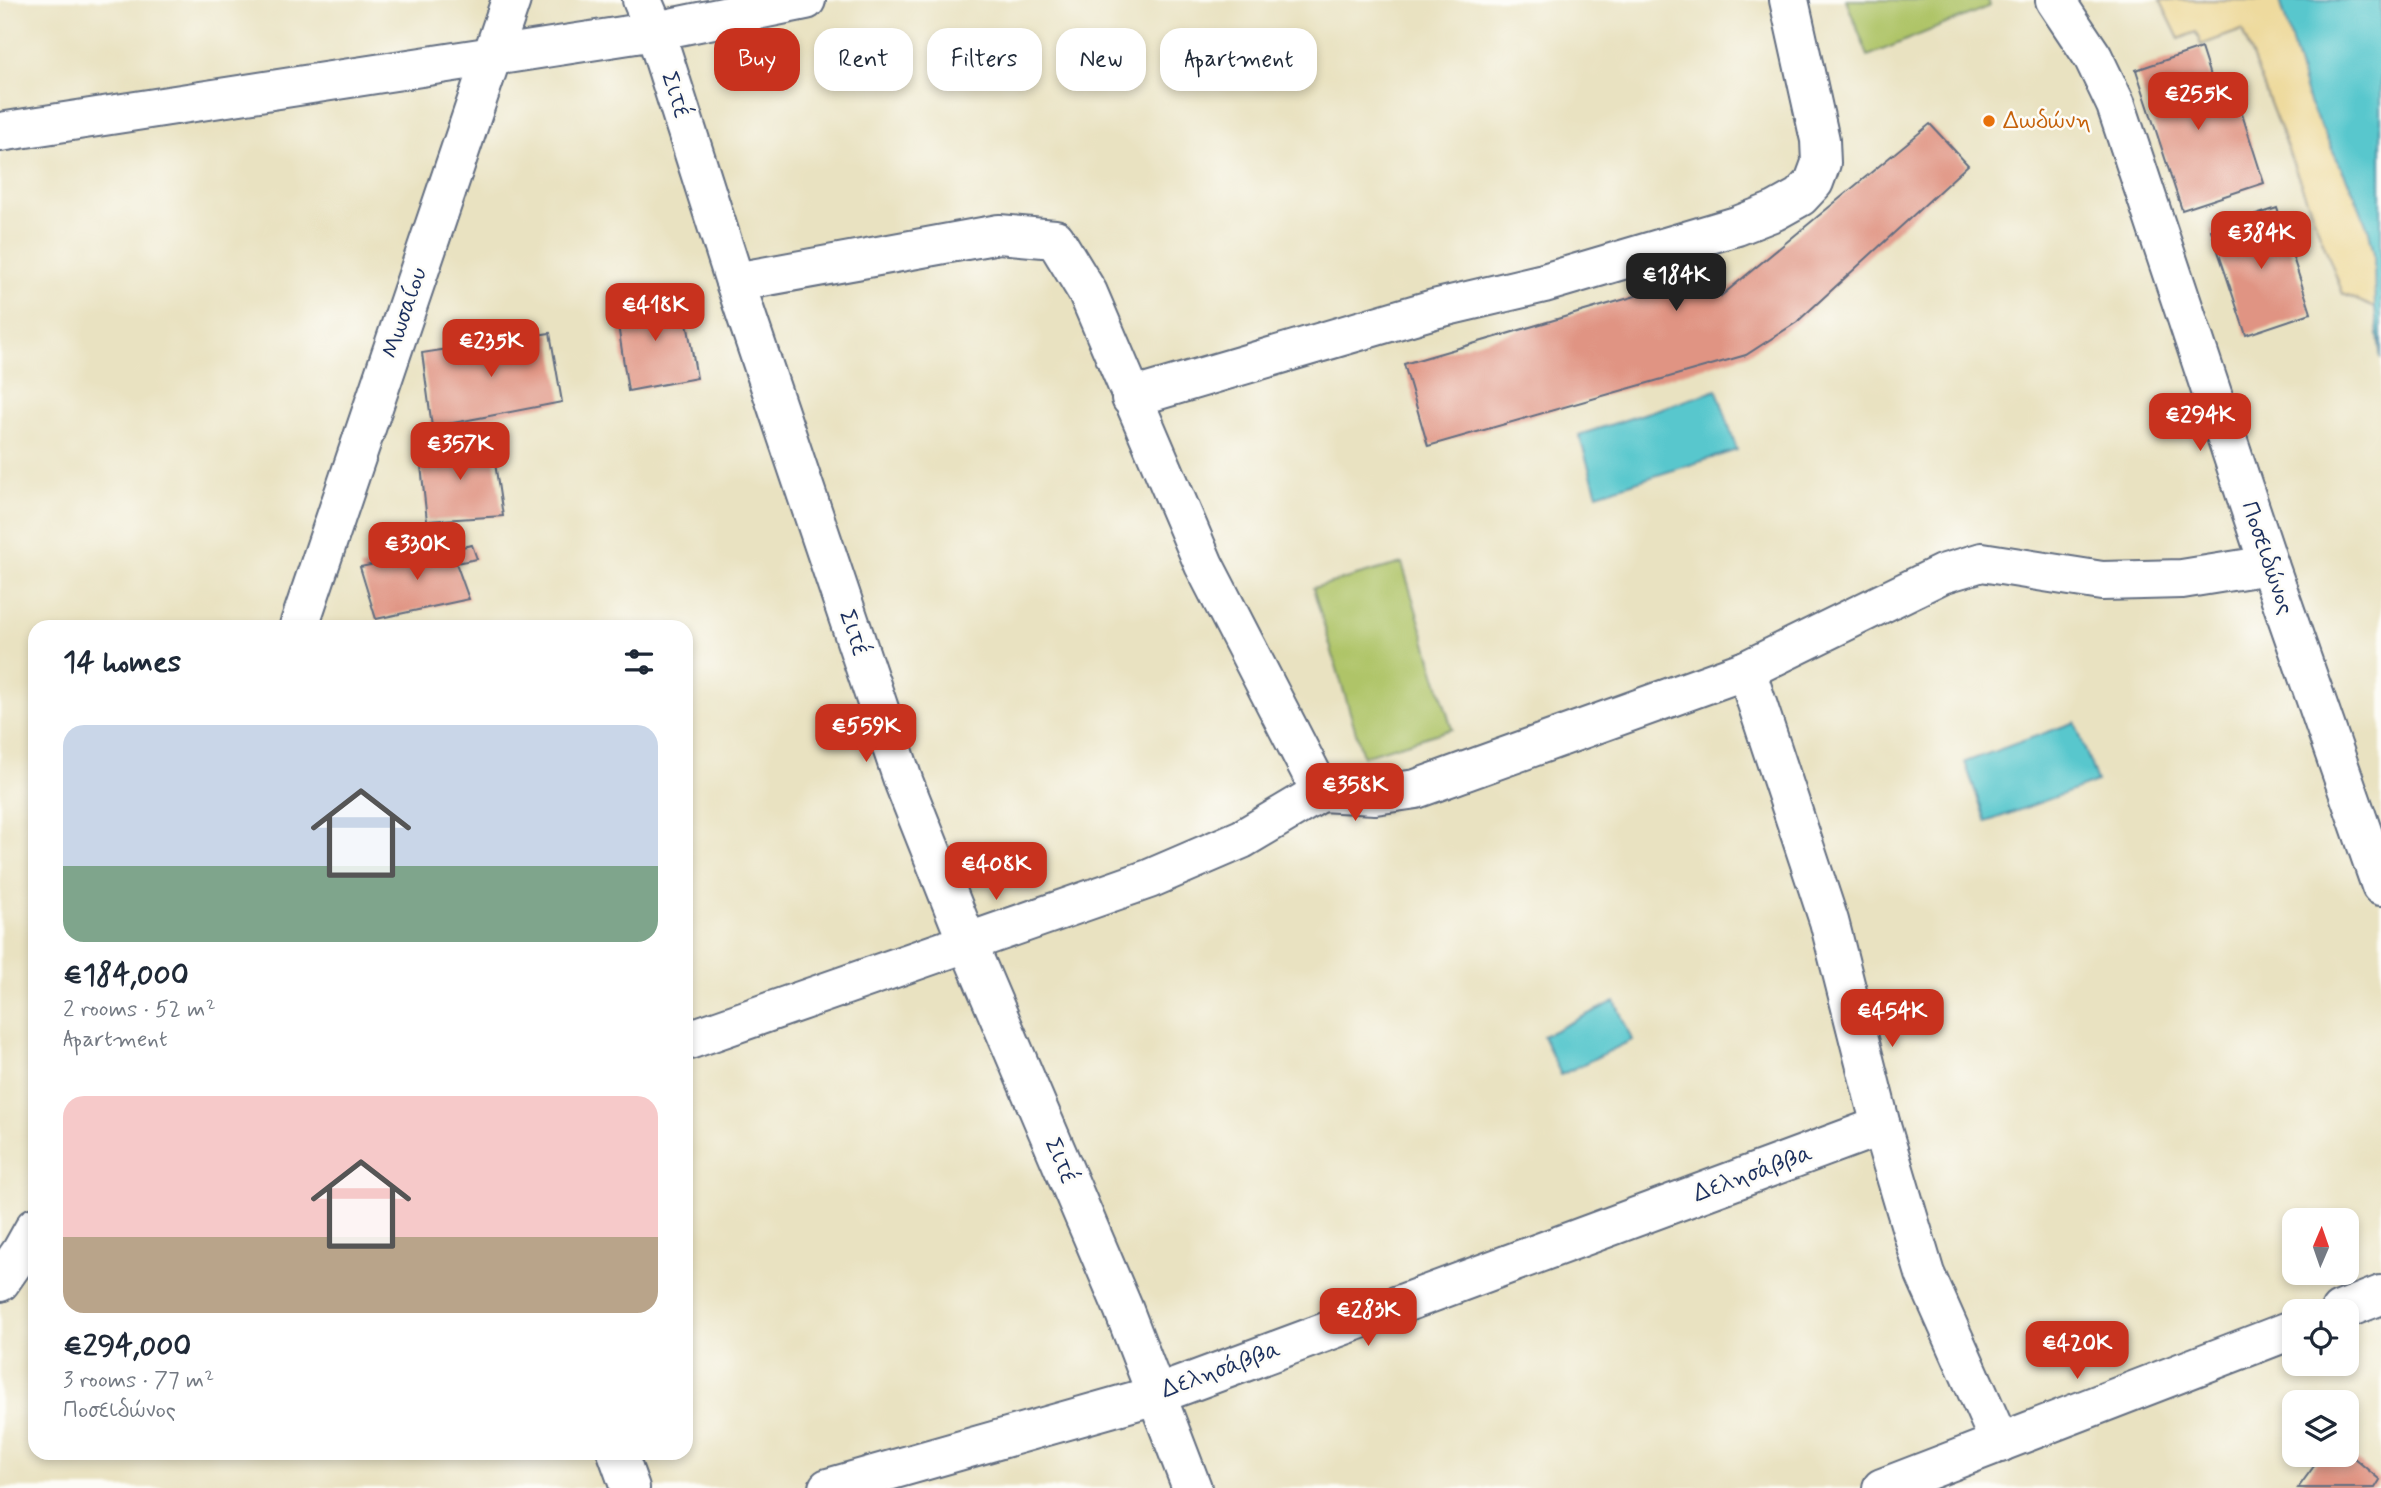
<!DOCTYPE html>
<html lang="en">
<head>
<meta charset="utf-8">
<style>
  body { margin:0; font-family:Mynerve,sans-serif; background:#f2f2f3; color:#1f2937; height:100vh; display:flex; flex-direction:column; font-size:26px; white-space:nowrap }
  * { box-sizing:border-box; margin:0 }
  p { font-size:23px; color:#747a83 }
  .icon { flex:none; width:38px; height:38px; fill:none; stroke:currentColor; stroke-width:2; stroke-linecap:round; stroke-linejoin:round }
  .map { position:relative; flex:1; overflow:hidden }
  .drawer { position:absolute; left:28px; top:620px; width:665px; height:840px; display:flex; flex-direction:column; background:#fff; border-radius:21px; box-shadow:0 4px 10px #0003 }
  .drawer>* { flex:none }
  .guide { position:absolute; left:714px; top:28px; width:665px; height:63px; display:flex; gap:14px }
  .needle { width:46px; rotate:2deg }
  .controls { position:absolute; left:2282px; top:1208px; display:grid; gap:14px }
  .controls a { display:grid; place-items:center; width:77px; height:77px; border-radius:14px; background:#fff; box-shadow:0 4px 10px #0003; font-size:35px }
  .price { position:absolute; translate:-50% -60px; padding:0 16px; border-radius:14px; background:#c8321e; color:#fff; font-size:23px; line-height:46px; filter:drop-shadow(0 2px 4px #0008) }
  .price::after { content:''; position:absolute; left:50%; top:42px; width:21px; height:16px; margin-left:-10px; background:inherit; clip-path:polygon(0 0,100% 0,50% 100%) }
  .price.current { background:#222; color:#fff }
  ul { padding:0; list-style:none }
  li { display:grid; align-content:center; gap:14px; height:371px; padding:0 35px }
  li span { display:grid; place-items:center; height:217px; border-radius:21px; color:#555 }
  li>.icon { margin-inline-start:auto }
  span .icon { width:126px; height:126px; fill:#fffc; stroke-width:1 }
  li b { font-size:30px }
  h2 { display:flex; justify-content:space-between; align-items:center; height:84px; padding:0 35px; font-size:30px }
  .pill { padding:0 24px; border-radius:21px; background:#fff; box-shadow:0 4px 10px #0003; font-size:24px; line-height:63px }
  .pill.current { background:#c8321e; color:#fff }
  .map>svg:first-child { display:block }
  .green { fill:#afc468; stroke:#657a63; stroke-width:2 }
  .sand { fill:#eeda9e; stroke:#84847e; stroke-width:2 }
  .water { fill:#59c7cd; stroke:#3a7b96; stroke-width:2 }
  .building { fill:#e09483 }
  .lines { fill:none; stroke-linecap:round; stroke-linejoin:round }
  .minor-casing { stroke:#636e81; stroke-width:42 }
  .minor { stroke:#fff; stroke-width:38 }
  .food-dot { fill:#e8710a; stroke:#fdfcf7; stroke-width:2.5 }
  .labels { text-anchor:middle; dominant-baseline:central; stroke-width:5; stroke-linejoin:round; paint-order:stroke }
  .street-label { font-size:24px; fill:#1b2f5e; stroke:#fdfcf7 }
  .food-label { font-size:24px; fill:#c56008; stroke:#fdfcf7; text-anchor:start }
</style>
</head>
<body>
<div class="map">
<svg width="2381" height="1488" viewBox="0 0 2381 1488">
  <rect width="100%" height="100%" fill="#fdfcf7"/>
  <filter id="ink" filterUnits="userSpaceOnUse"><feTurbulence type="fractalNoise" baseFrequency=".0143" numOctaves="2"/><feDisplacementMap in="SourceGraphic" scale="14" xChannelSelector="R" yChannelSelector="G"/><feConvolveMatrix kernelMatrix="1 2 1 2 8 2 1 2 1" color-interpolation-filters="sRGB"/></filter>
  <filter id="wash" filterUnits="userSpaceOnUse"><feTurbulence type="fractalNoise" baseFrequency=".00686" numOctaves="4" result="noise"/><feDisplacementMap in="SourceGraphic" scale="28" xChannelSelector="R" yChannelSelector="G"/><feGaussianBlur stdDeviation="1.57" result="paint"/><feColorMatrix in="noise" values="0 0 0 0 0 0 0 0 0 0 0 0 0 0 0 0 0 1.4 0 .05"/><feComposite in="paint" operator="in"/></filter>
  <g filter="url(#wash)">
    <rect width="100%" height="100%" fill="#e9e2c1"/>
    <!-- green -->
    <g class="green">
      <path d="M 1846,0 L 1988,0 L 1990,6 L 1868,56 Z"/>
      <path d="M 1402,563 L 1452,729 L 1363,756 L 1313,588 Z"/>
    </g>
    <!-- sand -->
    <path class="sand" d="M 2160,0 L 2280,0 L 2309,103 L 2354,193 L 2369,231 L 2374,253 L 2375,308 L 2343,294 L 2242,30 L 2201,45 L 2196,32 L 2179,39 Z"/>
    <!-- water -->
    <g class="water">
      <path d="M 2280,0 L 2381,0 L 2381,360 L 2375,308 L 2374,253 L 2369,231 L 2354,193 L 2309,103 Z"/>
      <path d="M 1717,390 L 1737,450 L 1597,494 L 1579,435 Z"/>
      <path d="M 2075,722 L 2097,782 L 1986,822 L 1965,762 Z"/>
      <path d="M 1615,1001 L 1632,1040 L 1561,1075 L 1543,1036 Z"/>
    </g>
    <g id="blocks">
      <!-- building -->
      <g class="building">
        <path d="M 2201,48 L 2223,116 L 2241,111 L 2264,183 L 2182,210 L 2136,70 Z"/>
        <path d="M 1930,124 L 1968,165 L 1797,322 L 1746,355 L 1428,446 L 1404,364 L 1714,273 L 1721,296 Z"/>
        <path d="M 2277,208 L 2311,313 L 2246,335 L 2211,230 Z"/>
        <path d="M 682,295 L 697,378 L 628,391 L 615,305 Z"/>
        <path d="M 550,333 L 562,402 L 432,427 L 422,353 Z"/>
        <path d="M 492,443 L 503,516 L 427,521 L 419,447 Z"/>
        <path d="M 472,545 L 477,559 L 456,563 L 469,599 L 376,619 L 360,567 Z"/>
        <path d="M 2347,1452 L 2380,1480 L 2375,1488 L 2298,1488 L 2323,1454 L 2347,1454 Z"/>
      </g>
    </g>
  </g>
  <g filter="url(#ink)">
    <use href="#blocks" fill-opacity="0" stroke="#636e81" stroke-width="2"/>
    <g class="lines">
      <defs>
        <g id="minor">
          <path d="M 642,0 L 655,31 L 735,282 L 904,783 L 968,944 L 1123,1308 L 1192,1488"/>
          <path d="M 2055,0 L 2093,57 L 2116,105 L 2269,565 L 2381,886"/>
          <path d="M 0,132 L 655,31 L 806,0"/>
          <path d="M 735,282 L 999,234 L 1055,239 L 1088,293 L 1204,565 L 1321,792 L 1375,795 L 1416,789 L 1746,670 L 1942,574 L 1982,562 L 2102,581 L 2182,579 L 2269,565"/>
          <path d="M 1131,398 L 1434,309 L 1544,283 L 1737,226 L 1775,211 L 1800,197 L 1814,182 L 1821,163 L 1820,140 L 1789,0"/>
          <path d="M 299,626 L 511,0"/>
          <path d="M 1746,670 L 1829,921 L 1881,1126 L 1925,1274 L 2000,1443"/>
          <path d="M 686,1041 L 1149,879 L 1242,839 L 1321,792"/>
          <path d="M 0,1282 L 21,1252 L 35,1227"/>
          <path d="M 2340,1311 L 2381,1295"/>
          <path d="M 617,1452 L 630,1488"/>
          <path d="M 828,1488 L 1156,1395 L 1881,1126"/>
          <path d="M 1882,1488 L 2294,1329"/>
        </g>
      </defs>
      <!-- minor casing -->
      <use href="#minor" class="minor-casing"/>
      <!-- minor -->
      <use href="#minor" class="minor"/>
    </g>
  </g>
  <!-- markers -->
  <circle class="food-dot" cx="1989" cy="121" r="7"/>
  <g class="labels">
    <!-- street labels -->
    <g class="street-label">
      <text transform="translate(675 95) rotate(72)">Σιτέ</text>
      <text transform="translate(405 313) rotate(-71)">Μωσαίου</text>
      <text transform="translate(2267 558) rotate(71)">Ποσειδώνος</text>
      <text transform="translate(853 633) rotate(71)">Σιτέ</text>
      <text transform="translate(1060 1161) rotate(67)">Σιτέ</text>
      <text transform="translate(1753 1174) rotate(-20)">Δελησάββα</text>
      <text transform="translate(1221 1370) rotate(-20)">Δελησάββα</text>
    </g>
    <!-- food labels -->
    <g class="food-label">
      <text x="2003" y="121">Δωδώνη</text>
    </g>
  </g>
</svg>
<div class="controls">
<a><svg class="needle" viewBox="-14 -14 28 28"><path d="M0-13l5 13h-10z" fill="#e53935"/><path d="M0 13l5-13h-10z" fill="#747a83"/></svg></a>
<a><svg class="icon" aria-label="locate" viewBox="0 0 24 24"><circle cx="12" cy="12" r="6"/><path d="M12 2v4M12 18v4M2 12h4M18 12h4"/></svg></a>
<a><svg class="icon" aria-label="layers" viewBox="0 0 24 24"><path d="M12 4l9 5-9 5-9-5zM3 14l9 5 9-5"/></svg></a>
</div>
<b class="price" style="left:2198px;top:132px">€255K</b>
<b class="price" style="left:2261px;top:271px">€384K</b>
<b class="price current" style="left:1676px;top:313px">€184K</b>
<b class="price" style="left:655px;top:343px">€418K</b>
<b class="price" style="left:491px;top:379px">€235K</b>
<b class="price" style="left:2200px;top:453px">€294K</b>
<b class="price" style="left:460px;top:482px">€357K</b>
<b class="price" style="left:417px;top:582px">€330K</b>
<b class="price" style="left:866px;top:764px">€559K</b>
<b class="price" style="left:1355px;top:823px">€358K</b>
<b class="price" style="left:996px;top:902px">€408K</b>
<b class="price" style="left:1892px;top:1049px">€454K</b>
<b class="price" style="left:1368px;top:1348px">€283K</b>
<b class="price" style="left:2077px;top:1381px">€420K</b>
<div class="guide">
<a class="pill current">Buy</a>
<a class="pill">Rent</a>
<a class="pill">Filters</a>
<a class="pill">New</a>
<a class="pill">Apartment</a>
</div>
<section class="drawer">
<h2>14 homes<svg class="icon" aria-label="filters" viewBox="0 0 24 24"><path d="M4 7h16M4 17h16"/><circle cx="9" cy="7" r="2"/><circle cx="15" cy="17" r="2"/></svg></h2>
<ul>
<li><span style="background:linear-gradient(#c9d6e8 65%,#7fa58c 0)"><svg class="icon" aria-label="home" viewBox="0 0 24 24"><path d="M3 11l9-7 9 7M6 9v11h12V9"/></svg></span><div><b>€184,000</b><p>2 rooms · 52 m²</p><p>Apartment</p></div></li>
<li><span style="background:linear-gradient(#f6c9c9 65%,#b9a48a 0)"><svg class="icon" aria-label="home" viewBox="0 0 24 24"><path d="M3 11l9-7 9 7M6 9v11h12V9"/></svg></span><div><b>€294,000</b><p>3 rooms · 77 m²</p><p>Ποσειδώνος</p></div></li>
</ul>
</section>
</div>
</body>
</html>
